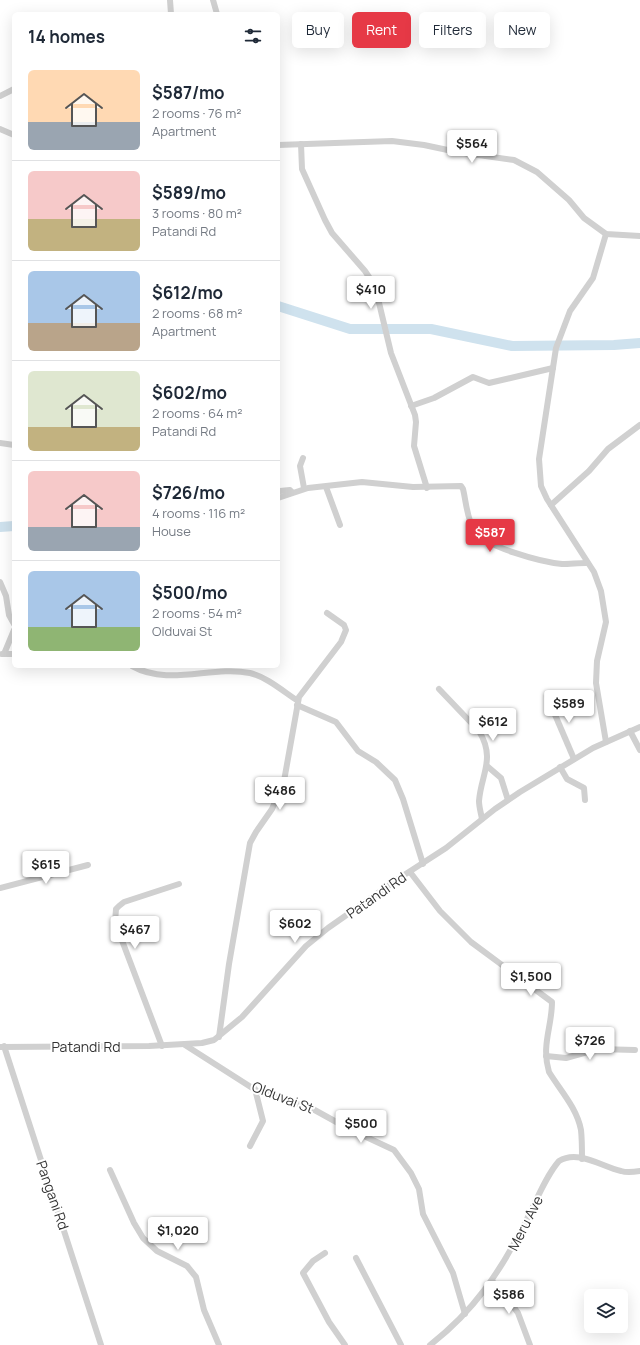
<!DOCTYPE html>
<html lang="en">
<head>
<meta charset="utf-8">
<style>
  body { margin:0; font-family:Manrope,sans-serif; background:#f2f2f3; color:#1f2937; height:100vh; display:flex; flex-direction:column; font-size:15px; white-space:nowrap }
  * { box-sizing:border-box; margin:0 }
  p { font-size:13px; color:#747a83 }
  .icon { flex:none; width:22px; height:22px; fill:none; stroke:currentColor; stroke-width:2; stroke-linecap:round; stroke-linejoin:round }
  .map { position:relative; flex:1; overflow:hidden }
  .panel { position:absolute; left:12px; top:12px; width:268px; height:656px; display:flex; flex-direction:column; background:#fff; border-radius:6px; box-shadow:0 4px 16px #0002 }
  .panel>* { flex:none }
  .top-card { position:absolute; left:292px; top:12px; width:288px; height:36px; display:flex; gap:8px }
  .buttons { position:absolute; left:584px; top:1289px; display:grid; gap:8px }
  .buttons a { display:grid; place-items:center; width:44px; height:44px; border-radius:6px; background:#fff; box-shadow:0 4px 16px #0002; font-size:20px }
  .price { position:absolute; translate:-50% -34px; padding:0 9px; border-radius:4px; background:#fff; color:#222; font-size:13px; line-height:26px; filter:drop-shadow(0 1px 2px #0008) }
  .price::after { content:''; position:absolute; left:50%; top:24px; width:12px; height:9px; margin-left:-6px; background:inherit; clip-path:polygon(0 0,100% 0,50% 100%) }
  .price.on { background:#e63946; color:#fff }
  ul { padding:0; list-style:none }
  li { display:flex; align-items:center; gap:12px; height:100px; padding:0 16px }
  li+li { border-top:1px solid #e0e1e3 }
  li span { display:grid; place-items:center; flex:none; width:112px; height:80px; border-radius:6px; color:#555 }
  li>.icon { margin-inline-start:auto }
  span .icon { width:48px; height:48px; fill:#fffc; stroke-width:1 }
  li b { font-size:17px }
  h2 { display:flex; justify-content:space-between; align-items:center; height:48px; padding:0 16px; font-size:17px }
  .tag { padding:0 14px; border-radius:6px; background:#fff; box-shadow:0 4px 16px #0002; font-size:14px; line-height:36px }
  .tag.on { background:#e63946; color:#fff }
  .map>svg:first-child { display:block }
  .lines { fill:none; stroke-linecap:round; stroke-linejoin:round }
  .river { stroke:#cfe2ee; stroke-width:10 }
  .minor { stroke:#d0d0d0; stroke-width:6 }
  .labels { text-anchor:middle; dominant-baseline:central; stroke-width:4; stroke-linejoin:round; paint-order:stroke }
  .street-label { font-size:14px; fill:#333; stroke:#fff }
</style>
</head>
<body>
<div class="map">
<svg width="640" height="1345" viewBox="0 0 640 1345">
  <rect width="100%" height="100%" fill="#fff"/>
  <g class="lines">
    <!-- river -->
    <g class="river">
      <path d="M 278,306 L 350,329 L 431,329 L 512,346 L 614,345 L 640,343"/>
      <path d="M 0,527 L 14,526"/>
    </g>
    <!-- minor -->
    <g class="minor">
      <path d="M 170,0 L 171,14"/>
      <path d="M 213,0 L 217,14"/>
      <path d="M 0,96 L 14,89"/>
      <path d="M 0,129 L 14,135"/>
      <path d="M 301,144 L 302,169 L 325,220 L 332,233 L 365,271 L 375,286 L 391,353 L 415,415 L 416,422 L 414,446 L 427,488"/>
      <path d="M 278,145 L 392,141 L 424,145 L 457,152 L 514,160 L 537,172 L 569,200 L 584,218 L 606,234 L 640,236"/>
      <path d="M 606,234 L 593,278 L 570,311 L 556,348 L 539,459 L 541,486 L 547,499 L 594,572 L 601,591 L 606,622 L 597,661 L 596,683 L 606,742"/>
      <path d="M 411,406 L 434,398 L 473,377 L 489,383 L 553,368"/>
      <path d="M 0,443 L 14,445"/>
      <path d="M 303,458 L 300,466 L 304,488"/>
      <path d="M 326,487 L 340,525"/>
      <path d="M 280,491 L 290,490 L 292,492"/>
      <path d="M 278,498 L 308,488 L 362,482 L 413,487 L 461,486 L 463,489 C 466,501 467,519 474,530 C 484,547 542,562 562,564 C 570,564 578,563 586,563"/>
      <path d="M 551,505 L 589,471 L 608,449 L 640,425"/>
      <path d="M 0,582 L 6,596 L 9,615 L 14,624"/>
      <path d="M 2,654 L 14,654"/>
      <path d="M 4,654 L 14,630"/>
      <path d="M 132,666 C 170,687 211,665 250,673 C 267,677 284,692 298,701"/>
      <path d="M 439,689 L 479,731 C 496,759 481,774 479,801 C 479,807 481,813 482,819"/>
      <path d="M 547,696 L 574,759"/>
      <path d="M 297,705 L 336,722 L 358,751 L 376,762 L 395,780 L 403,799 L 423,864"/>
      <path d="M 630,731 L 640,750"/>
      <path d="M 487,766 L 501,778 L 508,800"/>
      <path d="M 560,767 L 567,779 L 584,788 L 585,800"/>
      <path d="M 410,872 L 440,911 L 471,942 L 552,1002 C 552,1027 541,1045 549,1072 C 560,1090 577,1108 581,1130 C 582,1139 582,1149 582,1159"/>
      <path d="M 0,888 L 88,865"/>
      <path d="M 219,1037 L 229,964 L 250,843 L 256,832 L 272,809 L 284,781 L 299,697 L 341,642 L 346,630 L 344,625 L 327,613"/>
      <path d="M 185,1045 L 257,1091 L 311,1108 L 349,1129 L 394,1150 L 411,1173 L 419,1189 L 423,1214 L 453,1273 L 465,1314"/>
      <path d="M 4,1046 L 101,1345"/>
      <path d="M 162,1046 L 115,922 L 116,909 L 119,906 L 124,902 L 179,884"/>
      <path d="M 0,1047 L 149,1046 L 202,1043 L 214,1040 L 242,1017 L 306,946 L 328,928 L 398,879 L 446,848 L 495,809 L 520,792 L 593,748 L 640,727"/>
      <path d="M 546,1056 L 566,1058 L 598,1049 L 635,1050"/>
      <path d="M 250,1146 L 263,1121 L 255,1089"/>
      <path d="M 110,1170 L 134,1223 L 143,1238 L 157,1251 L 187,1266 L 196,1277 L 204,1310 L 219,1345"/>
      <path d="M 325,1253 L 313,1261 L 303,1273 L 329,1322 L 345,1345"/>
      <path d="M 356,1258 L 401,1345"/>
      <path d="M 492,1281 L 503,1292 L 518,1313 L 530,1345"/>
      <path d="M 430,1345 C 474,1311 500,1272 525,1223 C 535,1204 545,1177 559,1161 C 578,1149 602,1167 621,1171 C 627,1173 634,1172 640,1171"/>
    </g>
  </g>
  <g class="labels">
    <!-- street labels -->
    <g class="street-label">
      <text transform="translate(376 895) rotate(-35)">Patandi Rd</text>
      <text x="86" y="1046">Patandi Rd</text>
      <text transform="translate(283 1097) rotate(21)">Olduvai St</text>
      <text transform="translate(53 1195) rotate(71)">Pangani Rd</text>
      <text transform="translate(525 1223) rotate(-63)">Meru Ave</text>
    </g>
  </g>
</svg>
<div class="buttons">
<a><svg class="icon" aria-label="layers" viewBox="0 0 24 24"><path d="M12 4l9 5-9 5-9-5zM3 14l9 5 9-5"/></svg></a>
</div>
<b class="price" style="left:472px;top:164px">$564</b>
<b class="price" style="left:371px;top:310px">$410</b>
<b class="price on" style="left:490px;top:553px">$587</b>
<b class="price" style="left:569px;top:724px">$589</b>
<b class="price" style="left:493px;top:742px">$612</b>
<b class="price" style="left:280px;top:811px">$486</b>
<b class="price" style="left:46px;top:885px">$615</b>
<b class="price" style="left:295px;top:944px">$602</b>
<b class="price" style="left:135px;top:950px">$467</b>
<b class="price" style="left:531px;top:997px">$1,500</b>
<b class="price" style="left:590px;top:1061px">$726</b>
<b class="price" style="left:361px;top:1144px">$500</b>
<b class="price" style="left:178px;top:1251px">$1,020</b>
<b class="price" style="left:509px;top:1315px">$586</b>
<div class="top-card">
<a class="tag">Buy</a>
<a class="tag on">Rent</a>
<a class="tag">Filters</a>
<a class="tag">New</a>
</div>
<section class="panel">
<h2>14 homes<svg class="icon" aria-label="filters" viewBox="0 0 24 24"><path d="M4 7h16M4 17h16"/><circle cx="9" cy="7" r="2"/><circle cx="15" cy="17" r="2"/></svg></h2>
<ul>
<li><span style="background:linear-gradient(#ffd9b3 65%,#9aa5b1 0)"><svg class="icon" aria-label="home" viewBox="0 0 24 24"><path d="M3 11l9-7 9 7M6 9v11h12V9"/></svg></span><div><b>$587/mo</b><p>2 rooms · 76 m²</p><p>Apartment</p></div></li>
<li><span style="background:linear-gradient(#f6c9c9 60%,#c2b280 0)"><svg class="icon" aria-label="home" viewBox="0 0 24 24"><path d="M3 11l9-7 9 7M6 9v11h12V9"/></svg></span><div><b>$589/mo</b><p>3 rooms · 80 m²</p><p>Patandi Rd</p></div></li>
<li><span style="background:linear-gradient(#a9c7e8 65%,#b9a48a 0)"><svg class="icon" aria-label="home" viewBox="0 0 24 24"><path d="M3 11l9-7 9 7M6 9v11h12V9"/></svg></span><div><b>$612/mo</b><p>2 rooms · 68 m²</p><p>Apartment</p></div></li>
<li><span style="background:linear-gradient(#dfe7d0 70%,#c2b280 0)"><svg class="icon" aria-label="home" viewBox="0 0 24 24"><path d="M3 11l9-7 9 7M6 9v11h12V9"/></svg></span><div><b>$602/mo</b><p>2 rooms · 64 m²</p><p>Patandi Rd</p></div></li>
<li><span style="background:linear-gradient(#f6c9c9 70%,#9aa5b1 0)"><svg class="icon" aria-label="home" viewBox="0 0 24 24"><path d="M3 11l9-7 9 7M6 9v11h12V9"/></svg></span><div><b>$726/mo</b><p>4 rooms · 116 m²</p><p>House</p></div></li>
<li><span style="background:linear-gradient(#a9c7e8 70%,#8fb573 0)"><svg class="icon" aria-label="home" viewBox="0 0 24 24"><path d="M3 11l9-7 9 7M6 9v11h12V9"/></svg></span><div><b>$500/mo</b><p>2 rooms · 54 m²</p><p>Olduvai St</p></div></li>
</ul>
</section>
</div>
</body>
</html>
